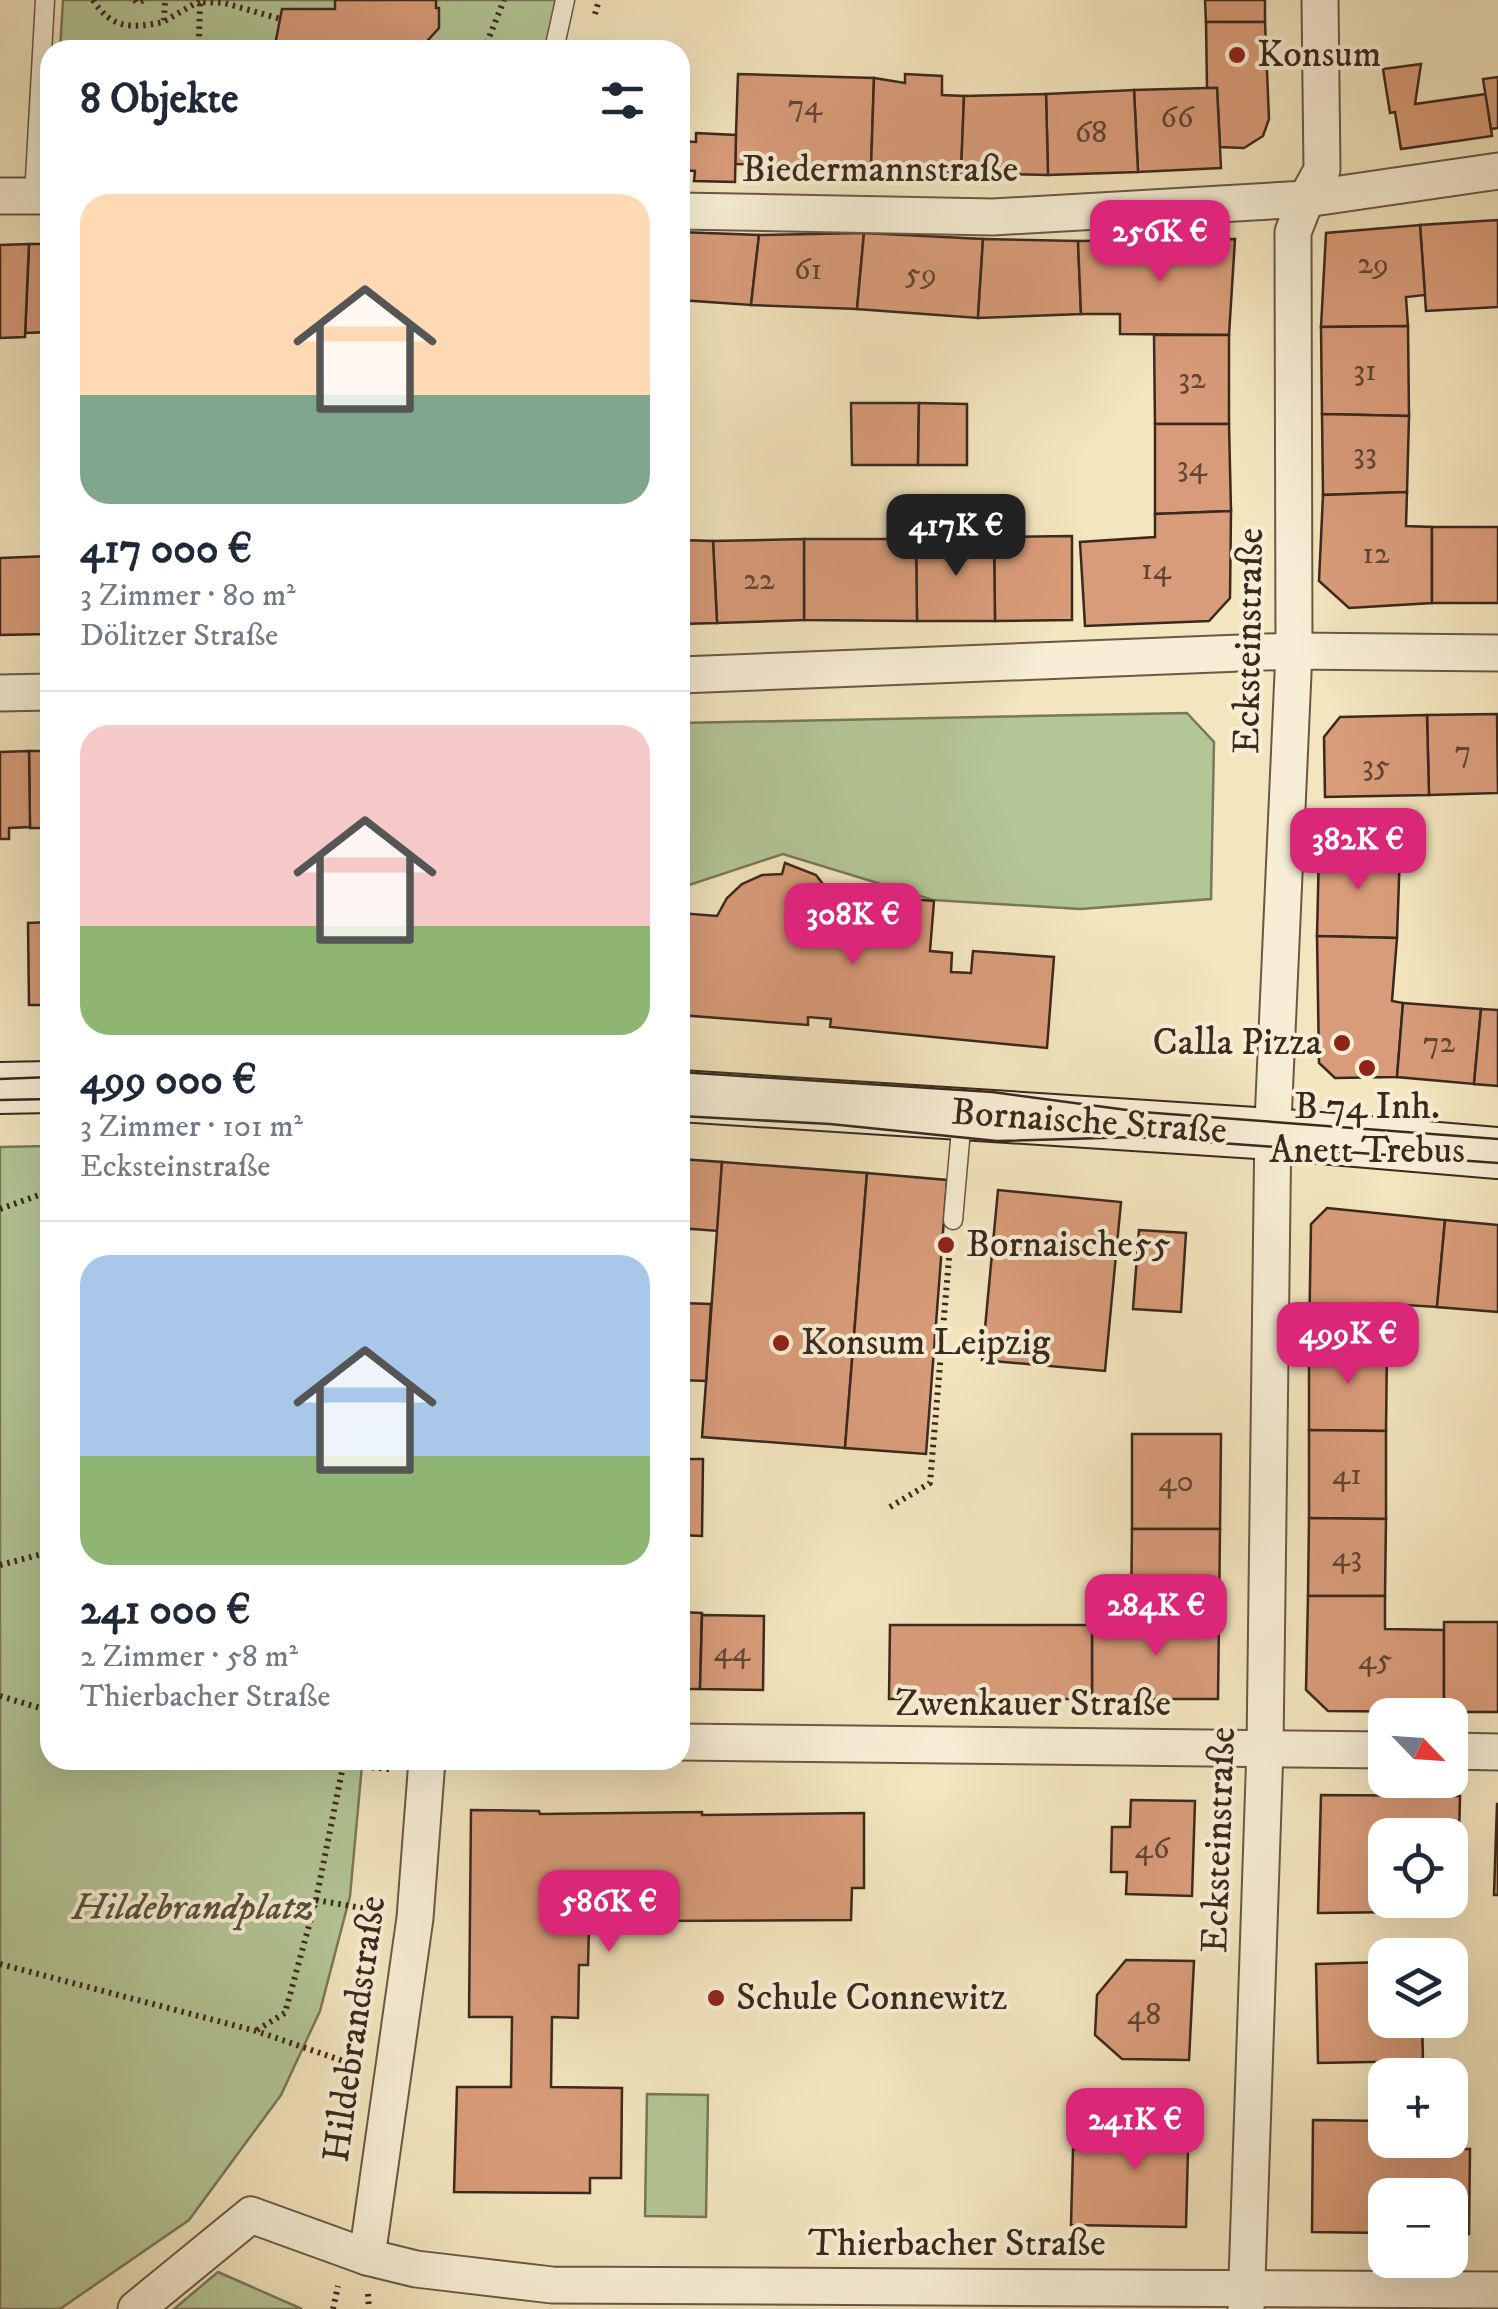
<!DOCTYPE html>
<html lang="de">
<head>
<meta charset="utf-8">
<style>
  body { margin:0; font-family:"IM FELL DW Pica",serif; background:#f2f2f3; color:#1f2937; height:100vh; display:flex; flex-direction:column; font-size:38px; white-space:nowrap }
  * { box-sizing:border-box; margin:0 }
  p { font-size:32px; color:#747a83 }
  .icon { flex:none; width:55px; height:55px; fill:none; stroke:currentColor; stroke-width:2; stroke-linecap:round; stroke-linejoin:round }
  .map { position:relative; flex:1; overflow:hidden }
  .panel { position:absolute; left:40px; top:40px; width:650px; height:1730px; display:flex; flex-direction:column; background:#fff; border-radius:30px; box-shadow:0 10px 40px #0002 }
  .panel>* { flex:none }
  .needle { width:65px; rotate:115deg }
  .controls { position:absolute; left:1368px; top:1698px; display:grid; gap:20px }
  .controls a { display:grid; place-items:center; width:100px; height:100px; border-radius:20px; background:#fff; box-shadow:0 10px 40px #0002; font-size:50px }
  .price { position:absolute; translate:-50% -85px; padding:0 22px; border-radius:20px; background:#db2777; color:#fff; font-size:32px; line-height:65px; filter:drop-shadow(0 2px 5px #0008) }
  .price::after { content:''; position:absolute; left:50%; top:60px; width:30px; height:22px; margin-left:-15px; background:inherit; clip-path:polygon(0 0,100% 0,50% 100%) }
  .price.selected { background:#222; color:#fff }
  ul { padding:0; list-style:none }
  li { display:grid; align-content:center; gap:20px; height:530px; padding:0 40px }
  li+li { border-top:2px solid #e0e1e3 }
  li span { display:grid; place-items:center; height:310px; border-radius:30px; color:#555 }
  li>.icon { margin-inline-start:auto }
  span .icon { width:180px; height:180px; fill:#fffc; stroke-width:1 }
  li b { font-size:42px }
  h2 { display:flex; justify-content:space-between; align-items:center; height:120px; padding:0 40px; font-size:42px }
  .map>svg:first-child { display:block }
  .green { fill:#b4c696; stroke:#78785a; stroke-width:2.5 }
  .building { fill:#d99c7a; stroke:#3b291e; stroke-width:2.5 }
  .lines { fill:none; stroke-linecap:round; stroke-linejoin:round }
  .service-casing { stroke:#695846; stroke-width:21 }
  .minor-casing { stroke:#695846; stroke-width:39 }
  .secondary-casing { stroke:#3b291e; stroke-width:54 }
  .path { stroke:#3b291e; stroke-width:6; stroke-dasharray:2.5 5; stroke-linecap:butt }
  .service { stroke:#f7eed5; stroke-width:18 }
  .minor { stroke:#f7eed5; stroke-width:35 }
  .secondary { stroke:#f7eed5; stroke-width:50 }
  .tram { stroke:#3b291e; stroke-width:2.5 }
  .poi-dot { fill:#8f2418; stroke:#f7eed5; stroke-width:4 }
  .labels { text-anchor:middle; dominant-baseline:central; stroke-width:8; stroke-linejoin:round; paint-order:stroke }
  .number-label { font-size:32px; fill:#624635 }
  .poi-label { font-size:38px; fill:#3b291e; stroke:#f7eed5; text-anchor:start }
  .street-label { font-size:38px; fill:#3b291e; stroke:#f7eed5 }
  .park-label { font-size:38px; font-style:italic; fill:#59503c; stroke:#f7eed5 }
</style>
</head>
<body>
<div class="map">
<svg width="1498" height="2309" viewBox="0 0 1498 2309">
  <rect width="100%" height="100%" fill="#f3e5be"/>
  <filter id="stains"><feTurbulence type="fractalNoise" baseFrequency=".002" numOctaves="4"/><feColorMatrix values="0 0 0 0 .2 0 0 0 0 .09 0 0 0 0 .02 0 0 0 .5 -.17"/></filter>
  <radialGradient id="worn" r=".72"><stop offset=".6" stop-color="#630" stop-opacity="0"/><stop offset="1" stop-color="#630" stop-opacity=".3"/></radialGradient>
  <!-- green -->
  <g class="green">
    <path d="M 63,0 L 565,0 L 555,50 L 60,50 Z"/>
    <path d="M 1187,713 L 1214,742 L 1211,899 L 1080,909 L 933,900 L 783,854 L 680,888 L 680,723 Z"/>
    <path d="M 50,1146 L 50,1760 L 362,1760 L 362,1765 L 350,1896 L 320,2011 L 281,2095 L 189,2220 L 60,2309 L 0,2309 L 0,1147 Z"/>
    <path d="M 647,2094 L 708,2095 L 706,2217 L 645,2216 Z"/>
    <path d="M 218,2272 L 302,2309 L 174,2309 Z"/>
  </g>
  <!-- building -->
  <g class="building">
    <path d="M 335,0 L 436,0 L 436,8 L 439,8 L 439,28 L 419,50 L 274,50 L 282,9 L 335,9 Z"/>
    <path d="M 1205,0 L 1265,0 L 1265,22 L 1206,22 Z"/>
    <path d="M 1206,22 L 1265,22 L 1269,119 L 1263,136 L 1244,148 L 1220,147 L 1217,88 L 1207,88 Z"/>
    <path d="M 1421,64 L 1415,104 L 1486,94 L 1492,136 L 1401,149 L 1395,112 L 1390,113 L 1383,69 Z"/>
    <path d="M 738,74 L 874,78 L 871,168 L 735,164 Z"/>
    <path d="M 905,74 L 942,76 L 942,95 L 964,96 L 961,173 L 871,168 L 874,78 L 905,83 Z"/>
    <path d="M 1498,77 L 1498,128 L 1491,129 L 1483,79 Z"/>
    <path d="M 1207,88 L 1217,88 L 1221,168 L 1138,172 L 1134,90 Z"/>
    <path d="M 1134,90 L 1138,172 L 1048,175 L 1046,94 Z"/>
    <path d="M 1046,94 L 1048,175 L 961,173 L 964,96 Z"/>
    <path d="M 696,133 L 736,135 L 735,182 L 694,181 L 695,171 L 680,170 L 680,141 L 696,142 Z"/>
    <path d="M 1498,220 L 1498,307 L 1426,311 L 1420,225 Z"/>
    <path d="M 1420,225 L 1425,295 L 1406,297 L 1408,326 L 1321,327 L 1326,233 Z"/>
    <path d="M 680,232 L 759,235 L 751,305 L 680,300 Z"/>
    <path d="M 864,233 L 857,309 L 751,305 L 759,235 Z"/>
    <path d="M 864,233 L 983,239 L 978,318 L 857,309 Z"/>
    <path d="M 983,239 L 1078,241 L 1081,314 L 978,318 Z"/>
    <path d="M 1235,239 L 1229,335 L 1120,334 L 1120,314 L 1081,314 L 1078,241 Z"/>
    <path d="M 29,244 L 50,244 L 50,332 L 25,333 Z"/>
    <path d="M 29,244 L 25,337 L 0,338 L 0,245 Z"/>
    <path d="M 1408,326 L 1409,416 L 1322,414 L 1321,327 Z"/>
    <path d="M 1154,335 L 1229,335 L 1229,424 L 1155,424 Z"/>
    <path d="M 851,403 L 919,403 L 918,465 L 852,465 Z"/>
    <path d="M 919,403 L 967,404 L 967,465 L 918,465 Z"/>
    <path d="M 1322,414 L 1409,416 L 1407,492 L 1323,495 Z"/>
    <path d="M 1155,424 L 1229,424 L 1231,511 L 1155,514 Z"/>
    <path d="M 1407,492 L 1406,526 L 1432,527 L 1432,603 L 1349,608 L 1319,581 L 1323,495 Z"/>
    <path d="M 1231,511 L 1230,598 L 1209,621 L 1085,626 L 1080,542 L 1155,537 L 1155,514 Z"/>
    <rect x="1432" y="527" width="66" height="76"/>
    <path d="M 1072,536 L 1072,620 L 995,621 L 994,537 Z"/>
    <path d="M 994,537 L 995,621 L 917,621 L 916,539 Z"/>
    <path d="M 804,539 L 916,539 L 917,621 L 804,620 Z"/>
    <path d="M 804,539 L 804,620 L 717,623 L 713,541 Z"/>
    <path d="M 680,540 L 713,541 L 717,623 L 680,624 Z"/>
    <path d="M 50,556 L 50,634 L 0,635 L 0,558 Z"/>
    <path d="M 1497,714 L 1498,793 L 1429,795 L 1427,715 Z"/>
    <path d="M 1427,715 L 1429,795 L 1325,797 L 1324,737 L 1340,717 Z"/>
    <path d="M 29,751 L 50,751 L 50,828 L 30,828 Z"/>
    <path d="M 29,751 L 30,827 L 9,828 L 9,839 L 0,839 L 0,752 Z"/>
    <path d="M 1319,849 L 1400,851 L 1397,938 L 1317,936 Z"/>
    <path d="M 785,863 L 816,875 L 836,901 L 860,903 L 861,895 L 934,901 L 930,951 L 952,953 L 951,972 L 971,973 L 973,951 L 1054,957 L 1047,1048 L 830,1027 L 831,1019 L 808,1017 L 808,1025 L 680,1015 L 680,913 L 717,916 L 727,898 L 742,884 L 762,875 L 782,874 Z"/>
    <path d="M 50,922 L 50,1005 L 29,1005 L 28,923 Z"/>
    <path d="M 1317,936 L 1397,938 L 1392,1001 L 1403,1003 L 1397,1077 L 1335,1078 L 1319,1063 Z"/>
    <path d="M 1403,1003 L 1481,1009 L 1474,1084 L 1397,1077 Z"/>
    <path d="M 1481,1009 L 1498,1010 L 1498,1086 L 1474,1084 Z"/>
    <path d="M 680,1159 L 722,1162 L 718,1231 L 680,1228 Z"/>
    <path d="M 722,1162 L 867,1173 L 845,1448 L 702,1437 Z"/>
    <path d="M 867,1173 L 947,1180 L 926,1454 L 845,1448 Z"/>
    <path d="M 998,1190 L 1121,1202 L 1105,1371 L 982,1360 Z"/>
    <path d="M 1327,1208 L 1445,1220 L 1437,1307 L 1389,1304 L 1387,1345 L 1309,1344 L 1311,1224 Z"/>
    <path d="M 1445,1220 L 1498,1225 L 1498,1312 L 1437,1307 Z"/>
    <path d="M 1139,1230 L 1186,1233 L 1181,1312 L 1133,1309 Z"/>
    <path d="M 680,1303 L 711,1304 L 706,1381 L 680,1380 Z"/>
    <path d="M 1309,1344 L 1387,1345 L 1386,1431 L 1309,1430 Z"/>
    <path d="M 1309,1430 L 1386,1431 L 1386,1519 L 1309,1518 Z"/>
    <path d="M 1132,1434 L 1221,1434 L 1220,1529 L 1132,1529 Z"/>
    <path d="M 680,1459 L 703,1459 L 702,1536 L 680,1535 Z"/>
    <path d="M 1309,1518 L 1386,1519 L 1385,1596 L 1308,1596 Z"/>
    <path d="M 1132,1529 L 1220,1529 L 1219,1617 L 1131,1617 Z"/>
    <path d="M 1308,1596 L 1385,1596 L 1385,1629 L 1444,1630 L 1444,1712 L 1328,1711 L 1306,1690 Z"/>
    <path d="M 680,1612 L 702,1613 L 700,1689 L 680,1689 Z"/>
    <path d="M 702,1615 L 764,1616 L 763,1690 L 700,1689 Z"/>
    <path d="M 1131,1617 L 1219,1617 L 1218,1699 L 1092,1699 L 1092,1625 L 1133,1623 Z"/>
    <rect x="1444" y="1622" width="54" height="90"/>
    <path d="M 890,1625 L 1092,1625 L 1092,1699 L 889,1699 Z"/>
    <path d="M 1321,1795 L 1460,1796 L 1458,1876 L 1450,1876 L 1450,1835 L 1385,1835 L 1385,1900 L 1402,1900 L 1401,1912 L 1318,1913 Z"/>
    <path d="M 1131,1800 L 1195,1801 L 1192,1896 L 1126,1894 L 1127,1872 L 1111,1872 L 1112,1827 L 1130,1827 Z"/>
    <path d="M 1497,1804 L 1498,1804 L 1498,1895 L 1494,1895 Z"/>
    <path d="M 471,1810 L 539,1811 L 540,1814 L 702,1812 L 702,1815 L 864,1813 L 864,1888 L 852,1888 L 851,1920 L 641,1921 L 641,1881 L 567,1880 L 567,1928 L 589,1928 L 588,1965 L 579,1965 L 578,2018 L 552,2017 L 551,2087 L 622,2088 L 621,2178 L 590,2178 L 590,2193 L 454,2192 L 457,2087 L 511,2087 L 512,2017 L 469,2017 Z"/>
    <path d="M 1126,1960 L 1194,1961 L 1189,2060 L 1122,2059 L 1095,2035 L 1097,1995 Z"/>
    <path d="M 1385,1962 L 1385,2020 L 1422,2020 L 1423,2061 L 1318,2063 L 1316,1964 Z"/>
    <path d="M 1109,2110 L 1189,2112 L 1186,2227 L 1071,2225 L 1073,2149 L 1108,2150 Z"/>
    <path d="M 1313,2120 L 1385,2121 L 1385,2140 L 1400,2140 L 1400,2149 L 1470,2149 L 1469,2234 L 1450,2233 L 1450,2195 L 1385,2195 L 1385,2233 L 1312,2232 Z"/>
  </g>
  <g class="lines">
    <defs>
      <g id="service">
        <path d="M 554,50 L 565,0"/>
        <path d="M 34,196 L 45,0"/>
        <path d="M 953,1220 L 962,1118"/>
      </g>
      <g id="minor">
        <path d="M 0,196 L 50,196"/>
        <path d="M 680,211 L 993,217 L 1306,199 L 1498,171"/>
        <path d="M 680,675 L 1294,651 L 1498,653"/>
        <path d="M 0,693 L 50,692"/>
        <path d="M 680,1742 L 1385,1750"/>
        <path d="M 1450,1751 L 1498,1752"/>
        <path d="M 427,1760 L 415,1918 L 367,2257 L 416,2269 L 552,2285 L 1498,2290"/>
        <path d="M 136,2309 L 251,2215 L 367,2257"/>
        <path d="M 1246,2309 L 1265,1748 L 1273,1122 L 1294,651 L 1293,232 L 1306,199 L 1322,170 L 1320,0"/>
      </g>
      <g id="secondary">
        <path d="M 0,1088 L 50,1087"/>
        <path d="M 680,1096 L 1273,1134 L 1498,1153"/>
      </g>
    </defs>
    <!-- service casing -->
    <use href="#service" class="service-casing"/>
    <!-- minor casing -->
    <use href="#minor" class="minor-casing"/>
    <!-- secondary casing -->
    <use href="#secondary" class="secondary-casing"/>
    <!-- path -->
    <g class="path">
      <path d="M 93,0 C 112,30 132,28 164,22 L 165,0"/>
      <path d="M 135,0 L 137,3 L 144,0"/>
      <path d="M 595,14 L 599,0"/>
      <path d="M 165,21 L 201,0"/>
      <path d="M 193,50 L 199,38 L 200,2 L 224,3 L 281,19"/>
      <path d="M 484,50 L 504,0"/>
      <path d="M 0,1209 L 50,1191"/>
      <path d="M 890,1507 L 930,1483 L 950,1246"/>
      <path d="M 0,1565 L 50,1552"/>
      <path d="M 0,1696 L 50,1711"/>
      <path d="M 282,1760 L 390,1769"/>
      <path d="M 316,1900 L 379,1911"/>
      <path d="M 0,1964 L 256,2031 L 358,2066"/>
      <path d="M 257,2030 L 285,2013 L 316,1900 L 343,1766 L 340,1760"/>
      <path d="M 368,2294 L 369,2309"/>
      <path d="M 333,2309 L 338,2286"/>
    </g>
    <!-- service -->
    <use href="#service" class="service"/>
    <!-- minor -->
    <use href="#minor" class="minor"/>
    <!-- secondary -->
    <use href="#secondary" class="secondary"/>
    <!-- tram -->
    <g class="tram">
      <path d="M 680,1072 L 992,1092 L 1142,1112 L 1498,1139"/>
      <path d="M 0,1079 L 50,1077"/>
      <path d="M 0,1100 L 50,1099"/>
      <path d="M 680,1116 L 830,1124 L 997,1141 L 1137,1137 L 1498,1163"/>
    </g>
  </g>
  <!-- markers -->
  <g class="poi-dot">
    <circle cx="1237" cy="55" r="10"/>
    <circle cx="1342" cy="1043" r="10"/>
    <circle cx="1367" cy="1068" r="10"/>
    <circle cx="946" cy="1245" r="10"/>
    <circle cx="781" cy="1343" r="10"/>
    <circle cx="716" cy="1998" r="10"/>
  </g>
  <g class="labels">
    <!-- number labels -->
    <g class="number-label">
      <text x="805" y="106">74</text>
      <text x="1177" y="118">66</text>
      <text x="1091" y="133">68</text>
      <text x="1373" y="264">29</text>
      <text x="808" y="270">61</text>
      <text x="921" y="274">59</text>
      <text x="1365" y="371">31</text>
      <text x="1192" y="379">32</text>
      <text x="1365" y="454">33</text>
      <text x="1192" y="467">34</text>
      <text x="1376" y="554">12</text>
      <text x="1156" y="570">14</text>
      <text x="759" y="580">22</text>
      <text x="1463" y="752">7</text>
      <text x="1376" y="766">35</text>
      <text x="1439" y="1043">72</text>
      <text x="1347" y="1475">41</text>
      <text x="1176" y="1482">40</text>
      <text x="1347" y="1557">43</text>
      <text x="732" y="1652">44</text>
      <text x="1375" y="1660">45</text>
      <text x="1152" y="1849">46</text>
      <text x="1144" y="2015">48</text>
    </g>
    <!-- poi labels -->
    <g class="poi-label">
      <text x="1257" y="55">Konsum</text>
      <text x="1322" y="1043" text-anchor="end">Calla Pizza</text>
      <text x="1367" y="1107" text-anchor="middle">B 74 Inh.<tspan x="1367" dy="44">Anett Trebus</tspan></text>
      <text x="966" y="1245">Bornaische55</text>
      <text x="801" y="1343">Konsum Leipzig</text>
      <text x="736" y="1998">Schule Connewitz</text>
    </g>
    <!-- street labels -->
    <g class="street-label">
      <text x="880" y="170">Biedermannstraße</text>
      <text transform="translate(1249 641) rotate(-89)">Ecksteinstraße</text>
      <text transform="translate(1089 1122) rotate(4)">Bornaische Straße</text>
      <text x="1033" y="1704">Zwenkauer Straße</text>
      <text transform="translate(1219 1840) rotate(-88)">Ecksteinstraße</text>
      <text transform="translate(355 2029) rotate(-82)">Hildebrandstraße</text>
      <text x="957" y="2244">Thierbacher Straße</text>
    </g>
    <!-- park labels -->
    <g class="park-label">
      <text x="193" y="1908">Hildebrandplatz</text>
    </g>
  </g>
  <rect width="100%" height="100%" filter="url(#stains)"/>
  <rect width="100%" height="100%" fill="url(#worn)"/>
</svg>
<div class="controls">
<a><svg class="needle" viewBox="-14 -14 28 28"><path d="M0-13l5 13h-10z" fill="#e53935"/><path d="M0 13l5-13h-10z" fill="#747a83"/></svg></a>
<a><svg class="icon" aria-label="locate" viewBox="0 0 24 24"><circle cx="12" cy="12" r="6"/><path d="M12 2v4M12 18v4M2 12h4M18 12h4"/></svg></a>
<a><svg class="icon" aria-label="layers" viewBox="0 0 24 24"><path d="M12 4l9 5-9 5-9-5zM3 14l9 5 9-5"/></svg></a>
<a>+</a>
<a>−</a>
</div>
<b class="price" style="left:1160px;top:285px">256K €</b>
<b class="price selected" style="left:956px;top:579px">417K €</b>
<b class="price" style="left:1358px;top:893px">382K €</b>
<b class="price" style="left:853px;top:968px">308K €</b>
<b class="price" style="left:1348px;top:1387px">499K €</b>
<b class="price" style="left:1156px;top:1659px">284K €</b>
<b class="price" style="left:609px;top:1955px">586K €</b>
<b class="price" style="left:1135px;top:2173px">241K €</b>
<section class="panel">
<h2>8 Objekte<svg class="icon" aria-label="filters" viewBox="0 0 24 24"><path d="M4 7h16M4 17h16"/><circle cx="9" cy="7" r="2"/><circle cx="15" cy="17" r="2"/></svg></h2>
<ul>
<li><span style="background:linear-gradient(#ffd9b3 65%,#7fa58c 0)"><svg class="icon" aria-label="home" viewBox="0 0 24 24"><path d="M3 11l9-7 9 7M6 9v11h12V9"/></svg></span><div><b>417 000 €</b><p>3 Zimmer · 80 m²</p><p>Dölitzer Straße</p></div></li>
<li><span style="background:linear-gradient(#f6c9c9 65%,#8fb573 0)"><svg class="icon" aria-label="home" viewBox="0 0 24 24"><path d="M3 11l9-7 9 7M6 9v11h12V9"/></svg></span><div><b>499 000 €</b><p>3 Zimmer · 101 m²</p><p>Ecksteinstraße</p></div></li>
<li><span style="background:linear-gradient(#a9c7e8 65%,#8fb573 0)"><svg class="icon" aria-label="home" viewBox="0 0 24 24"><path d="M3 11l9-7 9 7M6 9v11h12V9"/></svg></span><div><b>241 000 €</b><p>2 Zimmer · 58 m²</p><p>Thierbacher Straße</p></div></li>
</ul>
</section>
</div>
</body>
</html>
